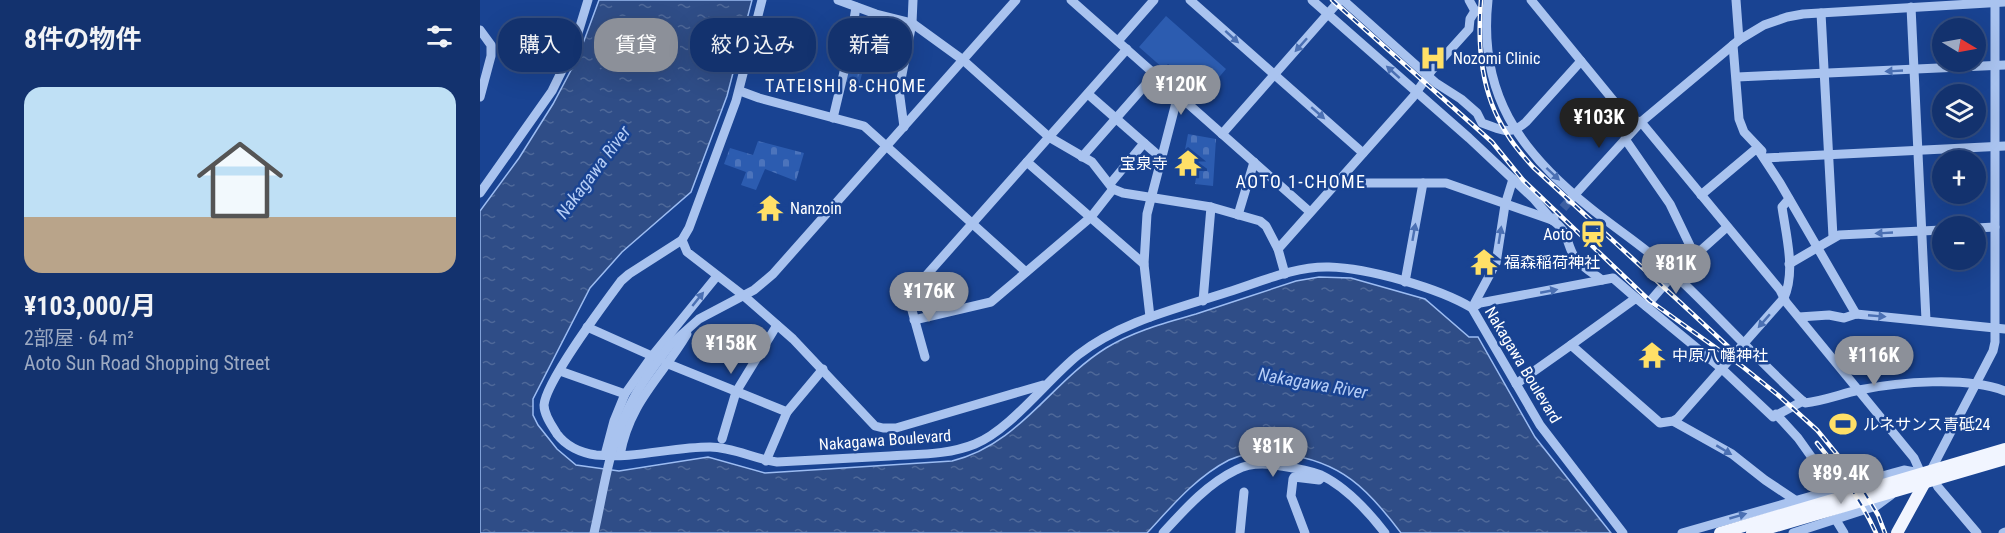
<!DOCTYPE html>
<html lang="ja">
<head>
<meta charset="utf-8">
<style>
  body { margin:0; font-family:"Roboto Condensed","Noto Sans JP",sans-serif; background:#203e76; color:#f1f3f6; height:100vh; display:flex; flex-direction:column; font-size:22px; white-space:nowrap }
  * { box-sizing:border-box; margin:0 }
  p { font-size:20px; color:#9daac2 }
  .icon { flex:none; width:33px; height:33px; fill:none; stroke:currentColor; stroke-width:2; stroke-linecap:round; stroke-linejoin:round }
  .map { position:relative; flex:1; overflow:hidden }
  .panel { display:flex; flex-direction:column; background:#13326e; width:480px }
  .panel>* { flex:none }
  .banner { position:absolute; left:18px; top:18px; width:570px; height:54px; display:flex; gap:12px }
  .needle { width:39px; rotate:100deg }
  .controls { position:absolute; left:1452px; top:18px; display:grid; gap:12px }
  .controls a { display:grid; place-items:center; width:54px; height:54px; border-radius:50%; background:#13326e; box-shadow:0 6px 24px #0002,0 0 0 2px #324d81; font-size:30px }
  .price { position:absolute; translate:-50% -51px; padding:0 14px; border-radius:21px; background:#8c9099; color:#fff; font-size:20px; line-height:39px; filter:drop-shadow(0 2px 3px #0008) }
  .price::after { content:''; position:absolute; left:50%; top:36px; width:18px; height:14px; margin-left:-9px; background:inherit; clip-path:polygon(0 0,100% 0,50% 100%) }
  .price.selected { background:#222; color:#fff }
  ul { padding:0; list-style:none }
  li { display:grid; align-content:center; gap:12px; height:318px; padding:0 24px }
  li span { display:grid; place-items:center; height:186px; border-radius:18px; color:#555 }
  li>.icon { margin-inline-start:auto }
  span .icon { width:108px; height:108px; fill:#fffc; stroke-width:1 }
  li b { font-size:26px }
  h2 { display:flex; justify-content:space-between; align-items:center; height:72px; padding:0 24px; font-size:26px }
  .chip { padding:0 21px; border-radius:24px; background:#13326e; box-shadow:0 6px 24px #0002,0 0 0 2px #324d81; font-size:21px; line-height:54px }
  .chip.selected { background:#8c9099; color:#fff }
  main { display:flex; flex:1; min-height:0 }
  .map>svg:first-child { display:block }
  .grass { fill:#2c5cb0 }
  .cemetery { fill:url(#cemetery-stones) }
  .park { fill:url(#park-crowns) }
  .water { fill:url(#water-ripples); stroke:#9cbcf2; stroke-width:1.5 }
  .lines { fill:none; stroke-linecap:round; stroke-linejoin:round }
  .minor-tunnel { stroke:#3c5fa2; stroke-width:9; stroke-dasharray:9 4.5; stroke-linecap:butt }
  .minor { stroke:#a9c3ef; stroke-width:9 }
  .major { stroke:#f1f5ff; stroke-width:12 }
  .rail-casing { stroke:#fff; stroke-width:4.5 }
  .rail { stroke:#194392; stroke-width:2; stroke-dasharray:7; stroke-linecap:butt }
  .minor-bridge { stroke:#a9c3ef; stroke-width:9 }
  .oneway { fill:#4b70b3 }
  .labels { text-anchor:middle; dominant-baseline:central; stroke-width:5; stroke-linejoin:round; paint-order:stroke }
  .poi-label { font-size:16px; fill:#fff; stroke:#194392; text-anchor:start }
  .street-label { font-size:16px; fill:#fff; stroke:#194392 }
  .neighbourhood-label { font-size:18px; letter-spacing:1.5px; fill:#fff; stroke:#194392 }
  .water-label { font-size:18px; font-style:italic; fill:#b5cdf6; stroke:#194392 }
</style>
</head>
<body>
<main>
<section class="panel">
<h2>8件の物件<svg class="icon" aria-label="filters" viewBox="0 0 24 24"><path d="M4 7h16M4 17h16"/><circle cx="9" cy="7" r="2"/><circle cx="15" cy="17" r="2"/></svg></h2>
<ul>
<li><span style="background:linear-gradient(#bfe0f5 70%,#b9a48a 0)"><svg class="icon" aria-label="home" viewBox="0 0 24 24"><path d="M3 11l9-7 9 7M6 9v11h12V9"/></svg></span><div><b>¥103,000/月</b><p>2部屋 · 64 m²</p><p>Aoto Sun Road Shopping Street</p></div></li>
</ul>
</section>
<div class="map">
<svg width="1525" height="533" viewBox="0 0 1525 533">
  <defs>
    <pattern id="cemetery-stones" width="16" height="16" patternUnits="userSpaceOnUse" patternTransform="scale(1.5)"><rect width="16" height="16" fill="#2c5cb0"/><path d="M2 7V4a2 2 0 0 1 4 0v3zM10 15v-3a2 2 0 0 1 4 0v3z" fill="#4c74bc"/></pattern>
    <pattern id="park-crowns" width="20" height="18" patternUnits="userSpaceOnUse" patternTransform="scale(1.5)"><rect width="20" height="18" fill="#2c5cb0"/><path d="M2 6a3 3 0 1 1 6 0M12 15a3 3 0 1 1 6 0" fill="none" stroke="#4c74bc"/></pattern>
    <pattern id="water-ripples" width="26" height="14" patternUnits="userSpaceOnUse" patternTransform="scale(1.5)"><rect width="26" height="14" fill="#2f4d87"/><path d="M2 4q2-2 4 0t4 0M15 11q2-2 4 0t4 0" fill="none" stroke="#4e6899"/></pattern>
  </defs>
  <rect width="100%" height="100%" fill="#194392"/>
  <!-- grass -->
  <path class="grass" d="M 686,16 L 746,69 L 724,95 L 688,64 L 684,69 L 659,47 Z"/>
  <!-- cemetery -->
  <g class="cemetery">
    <path d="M 708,134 L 736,139 L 733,186 L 715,184 L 719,159 L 704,155 Z"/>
    <path d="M 278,141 L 324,153 L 316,181 L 285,169 L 276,190 L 261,185 L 266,172 L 244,164 L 250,148 L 273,155 Z"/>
  </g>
  <!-- park -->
  <path class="park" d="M 372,49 L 388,52 L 379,85 L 364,81 Z"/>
  <!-- water -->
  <path class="water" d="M 119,0 L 272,0 L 247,96 L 211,192 L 142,252 L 110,288 L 53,399 L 53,415 L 58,425 L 77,449 L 96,465 L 139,471 L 228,457 L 285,473 L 472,461 C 539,445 570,383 626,348 C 654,331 685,323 716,314 C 749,303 783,292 816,281 L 839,277 L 871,278 L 945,299 L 989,337 L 998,337 L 1055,437 L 1131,533 L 921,533 C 888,489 861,461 803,454 C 785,451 766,452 749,460 C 716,477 692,506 667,533 L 0,533 L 0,211 L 39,158 L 73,104 L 98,57 Z"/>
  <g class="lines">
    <!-- minor-tunnel -->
    <path class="minor-tunnel" d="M 1074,218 L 1090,200"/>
    <!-- minor -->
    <g class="minor">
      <path d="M 282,0 L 256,101 L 209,228 L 202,240 L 149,274 L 141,281 C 124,304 66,381 64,405 C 64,415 72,426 77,434 C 86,446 101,453 116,455 C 154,459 192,447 230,447 C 253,447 274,459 297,462 C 334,460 372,458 410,456 C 439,454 468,455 495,444 C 530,430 567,380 598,355 C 642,321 696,309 748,292 C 780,282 815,266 849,267 C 888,268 959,288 992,308 L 1060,425 L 1143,533"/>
      <path d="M 358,0 L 396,14 L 432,23 L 483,60 L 569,137 L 612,162 L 633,189 L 643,193 L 731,207 L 780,221 L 786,226 L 798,249"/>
      <path d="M 591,0 L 830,212"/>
      <path d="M 710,0 L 883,153"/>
      <path d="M 832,0 L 989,138 L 1054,199 L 1072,220"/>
      <path d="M 863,0 L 956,83 L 981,99 L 997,113 L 1002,123 C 1021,129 1029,137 1046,122 L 1101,61"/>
      <path d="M 989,0 L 995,11 L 998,11"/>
      <path d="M 1008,0 C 998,93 1039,151 1109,207 C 1137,230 1168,249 1195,275 C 1239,316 1279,362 1325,403 C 1343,401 1361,394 1379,390 C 1419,382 1486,376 1525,391"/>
      <path d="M 1051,0 L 1142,111 L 1152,120 L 1161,122 L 1300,290 L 1306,302 L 1434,458 L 1443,478"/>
      <path d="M 1256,0 L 1259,40"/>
      <path d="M 1431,7 L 1446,320"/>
      <path d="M 1341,13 L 1353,237"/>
      <path d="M 0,30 L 11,45 L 11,56 L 0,97"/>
      <path d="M 638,41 L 674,0"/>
      <path d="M 1253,45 L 1259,119 L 1264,132 L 1282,151"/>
      <path d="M 1257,77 L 1525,65"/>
      <path d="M 260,91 L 279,98 L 384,126 L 546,272"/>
      <path d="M 608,94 L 680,157"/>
      <path d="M 353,118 L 369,51 L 376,7"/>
      <path d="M 424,127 L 419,90 L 432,23 L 433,0"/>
      <path d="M 742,134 L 860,0"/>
      <path d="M 1145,139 L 1190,204 L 1215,256"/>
      <path d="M 602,157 L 675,74"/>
      <path d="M 1284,158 L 1525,146"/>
      <path d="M 547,162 L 664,264"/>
      <path d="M 858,181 L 864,183 L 966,183 L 1072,220"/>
      <path d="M 630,184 L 664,143"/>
      <path d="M 0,193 L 72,91 L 94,46 L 108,0"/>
      <path d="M 1221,195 L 1277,148 L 1300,183 L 1376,314"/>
      <path d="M 1090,200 L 1161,122 L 1259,40 L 1284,25 L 1307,17 L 1323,14 L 1525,2"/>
      <path d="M 758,215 L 774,162"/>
      <path d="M 1074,218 L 1072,220 C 1090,232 1085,242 1095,258 C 1101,266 1114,274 1122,280"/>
      <path d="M 1496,228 L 1515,227"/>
      <path d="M 202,240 L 207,252 L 264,296 L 313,339 L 395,426 L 403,428 L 416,428 L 563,385"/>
      <path d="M 1309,264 L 1359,235 L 1462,230"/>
      <path d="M 805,274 L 798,249 L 933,97 L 952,70 L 989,29 L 990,19 L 995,11"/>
      <path d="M 925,282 L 943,183"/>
      <path d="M 723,301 L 731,207"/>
      <path d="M 993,306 L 1016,263 L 1025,205 L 1033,179"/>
      <path d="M 1166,306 L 1191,277 L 1247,227"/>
      <path d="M 992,308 L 1000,303 L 1133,278 L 1156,298"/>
      <path d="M 670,317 L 664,264 L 667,214 L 698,95"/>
      <path d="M 1319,317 L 1349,315 L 1364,318 L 1376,314 L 1525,329"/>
      <path d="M 434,320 L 511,302 L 611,217 L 633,189"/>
      <path d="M 107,327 L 172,356"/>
      <path d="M 190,345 L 219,319 L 274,290 L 293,274 L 536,0"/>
      <path d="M 1091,345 L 1156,298 L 1241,368 L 1293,417 L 1323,401"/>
      <path d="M 445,357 L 428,296 L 647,49"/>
      <path d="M 186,363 L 307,412"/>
      <path d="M 80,371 L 145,394"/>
      <path d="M 1036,384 L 1091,345 L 1180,423 L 1193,421 L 1198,418 L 1304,298 C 1316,271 1306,235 1302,207 L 1309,199"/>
      <path d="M 1296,414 L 1318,438 L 1355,490"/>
      <path d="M 1193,421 L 1252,454 L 1285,480 L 1315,500"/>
      <path d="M 242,439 L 256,392 L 297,325"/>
      <path d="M 125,455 L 134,421 L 145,394 L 172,356 L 237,276"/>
      <path d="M 140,455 C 150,401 181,378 207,334"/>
      <path d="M 286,461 L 307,412 L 343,369"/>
      <path d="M 1449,474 L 1513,351 L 1515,342 L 1515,0"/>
      <path d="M 1452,476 L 1458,487 L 1497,533"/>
      <path d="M 1356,520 L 1364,533"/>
      <path d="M 683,533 C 705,509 727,484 756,470 C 769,463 786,463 801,466 C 814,468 828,470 841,475 C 866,487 888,511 905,533"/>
      <path d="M 760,533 L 764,492"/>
      <path d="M 825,533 L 811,496 L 813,479 L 814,477 L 839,480 L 841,478"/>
      <path d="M 1202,533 L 1413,473 L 1424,470 L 1440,473"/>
      <path d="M 1313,533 L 1396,506 L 1411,495"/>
      <path d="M 1523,533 L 1525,532"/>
    </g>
    <!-- major -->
    <g class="major">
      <path d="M 1240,533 L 1525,449"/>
      <path d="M 1272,533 L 1525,459"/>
      <path d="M 1417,533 L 1445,482"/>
    </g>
    <defs>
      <g id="rail">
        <path d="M 852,0 L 1012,142 L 1043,180 L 1170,301 L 1263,367 L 1298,395 L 1337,430 L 1374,475 L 1398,515 L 1405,533"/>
        <path d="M 1001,0 C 997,47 1001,94 1027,134 C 1034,146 1044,157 1053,167 L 1253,351"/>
        <path d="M 1337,443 C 1360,471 1381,500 1396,533"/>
      </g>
    </defs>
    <!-- rail casing -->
    <use href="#rail" class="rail-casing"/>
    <!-- rail -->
    <use href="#rail" class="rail"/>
    <!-- minor-bridge -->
    <path class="minor-bridge" d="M 114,533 C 123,494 128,452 145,416 C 156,389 173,368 190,345"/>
  </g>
  <!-- one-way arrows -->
  <defs><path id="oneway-solid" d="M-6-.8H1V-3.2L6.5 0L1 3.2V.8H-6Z" transform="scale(1.5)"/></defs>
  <g class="oneway">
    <use href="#oneway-solid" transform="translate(752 37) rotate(42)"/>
    <use href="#oneway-solid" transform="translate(821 45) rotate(132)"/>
    <use href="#oneway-solid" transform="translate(1414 71) rotate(177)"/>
    <use href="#oneway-solid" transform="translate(913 72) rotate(-138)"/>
    <use href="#oneway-solid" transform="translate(838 113) rotate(41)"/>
    <use href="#oneway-solid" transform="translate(1073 174) rotate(43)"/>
    <use href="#oneway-solid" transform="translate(934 232) rotate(-80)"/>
    <use href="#oneway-solid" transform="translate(1404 233) rotate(177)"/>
    <use href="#oneway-solid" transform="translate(1020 235) rotate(-81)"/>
    <use href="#oneway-solid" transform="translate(1069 291) rotate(-11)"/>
    <use href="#oneway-solid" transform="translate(218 299) rotate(-51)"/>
    <use href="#oneway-solid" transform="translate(1397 316) rotate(5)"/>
    <use href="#oneway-solid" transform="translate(1284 321) rotate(131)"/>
    <use href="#oneway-solid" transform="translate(1244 450) rotate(31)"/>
    <use href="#oneway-solid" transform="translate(1258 516) rotate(-16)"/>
  </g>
  <!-- icons -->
  <defs>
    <symbol id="hospital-bare" viewBox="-9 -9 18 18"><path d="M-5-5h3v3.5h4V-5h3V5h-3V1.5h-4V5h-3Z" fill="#ffe067" stroke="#194392" stroke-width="2.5" paint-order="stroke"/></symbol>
    <symbol id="temple-bare" viewBox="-9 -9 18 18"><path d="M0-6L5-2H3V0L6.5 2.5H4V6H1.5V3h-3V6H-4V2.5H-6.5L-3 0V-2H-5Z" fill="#ffe067" stroke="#194392" stroke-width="2.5" paint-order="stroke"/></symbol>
    <symbol id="station-bare" viewBox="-9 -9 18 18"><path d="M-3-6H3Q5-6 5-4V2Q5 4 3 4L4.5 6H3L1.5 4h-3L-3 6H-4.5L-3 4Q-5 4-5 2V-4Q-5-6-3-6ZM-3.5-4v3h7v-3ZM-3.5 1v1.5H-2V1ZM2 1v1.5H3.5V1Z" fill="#ffe067" stroke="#194392" stroke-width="2.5" paint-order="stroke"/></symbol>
    <symbol id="stadium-bare" viewBox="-9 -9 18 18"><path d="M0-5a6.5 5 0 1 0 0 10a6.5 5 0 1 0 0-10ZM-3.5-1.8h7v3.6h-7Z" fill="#ffe067" stroke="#194392" stroke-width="2.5" paint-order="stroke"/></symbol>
  </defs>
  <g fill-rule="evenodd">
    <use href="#hospital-bare" x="934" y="39" width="38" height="38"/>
    <use href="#temple-bare" x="689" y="144" width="38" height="38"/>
    <use href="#temple-bare" x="271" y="189" width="38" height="38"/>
    <use href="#station-bare" x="1094" y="215" width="38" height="38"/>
    <use href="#temple-bare" x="985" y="243" width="38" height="38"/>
    <use href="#temple-bare" x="1153" y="336" width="38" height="38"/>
    <use href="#stadium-bare" x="1344" y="405" width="38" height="38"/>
  </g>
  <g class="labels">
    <!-- poi labels -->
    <g class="poi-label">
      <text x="973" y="58">Nozomi Clinic</text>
      <text x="688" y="163" text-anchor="end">宝泉寺</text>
      <text x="310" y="208">Nanzoin</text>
      <text x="1093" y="234" text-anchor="end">Aoto</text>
      <text x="1024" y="262">福森稲荷神社</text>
      <text x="1192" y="355">中原八幡神社</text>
      <text x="1383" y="424">ルネサンス青砥24</text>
    </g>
    <!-- street labels -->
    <g class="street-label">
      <text transform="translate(1043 365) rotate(59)">Nakagawa Boulevard</text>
      <text transform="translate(405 440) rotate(-4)">Nakagawa Boulevard</text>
    </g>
    <!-- neighbourhood labels -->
    <g class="neighbourhood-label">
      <text x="366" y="85">TATEISHI 8-CHOME</text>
      <text x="821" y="181">AOTO 1-CHOME</text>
    </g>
    <!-- water labels -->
    <g class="water-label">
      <text transform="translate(113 172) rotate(-53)">Nakagawa River</text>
      <text transform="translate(833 383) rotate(10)">Nakagawa River</text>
    </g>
  </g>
</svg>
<div class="controls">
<a><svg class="needle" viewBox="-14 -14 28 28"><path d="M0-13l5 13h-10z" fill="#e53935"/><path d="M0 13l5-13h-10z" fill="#9daac2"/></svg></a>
<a><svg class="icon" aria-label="layers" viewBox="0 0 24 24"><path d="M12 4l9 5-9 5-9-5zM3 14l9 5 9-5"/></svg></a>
<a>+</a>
<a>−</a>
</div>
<b class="price" style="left:701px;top:116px">¥120K</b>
<b class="price selected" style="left:1119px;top:149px">¥103K</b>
<b class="price" style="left:1196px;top:295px">¥81K</b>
<b class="price" style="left:449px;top:323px">¥176K</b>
<b class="price" style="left:251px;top:375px">¥158K</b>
<b class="price" style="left:1394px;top:387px">¥116K</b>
<b class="price" style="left:793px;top:478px">¥81K</b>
<b class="price" style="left:1361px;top:505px">¥89.4K</b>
<div class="banner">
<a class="chip">購入</a>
<a class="chip selected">賃貸</a>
<a class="chip">絞り込み</a>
<a class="chip">新着</a>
</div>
</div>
</main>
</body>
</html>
